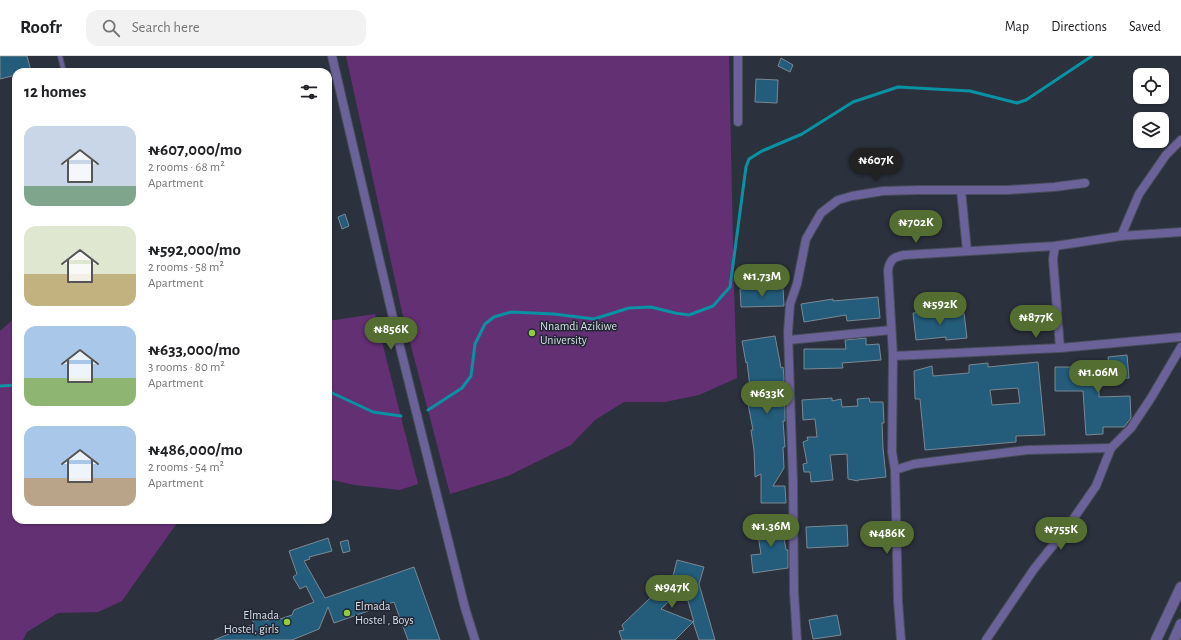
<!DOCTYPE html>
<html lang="en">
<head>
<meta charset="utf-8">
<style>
  body { margin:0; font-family:"Alegreya Sans",sans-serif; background:#f2f2f2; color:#202124; height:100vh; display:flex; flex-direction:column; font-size:15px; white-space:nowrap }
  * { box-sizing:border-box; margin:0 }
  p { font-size:13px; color:#757577 }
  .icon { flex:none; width:22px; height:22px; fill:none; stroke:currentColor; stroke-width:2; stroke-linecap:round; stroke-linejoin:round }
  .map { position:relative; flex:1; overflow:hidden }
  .details { position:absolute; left:12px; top:12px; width:320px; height:456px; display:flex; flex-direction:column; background:#fff; border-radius:12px; box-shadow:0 1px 3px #0004 }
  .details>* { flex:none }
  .tools { position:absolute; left:1133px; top:12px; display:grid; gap:8px }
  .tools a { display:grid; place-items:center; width:36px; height:36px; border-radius:8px; background:#fff; box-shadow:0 1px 3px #0004; font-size:20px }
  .price { position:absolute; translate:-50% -34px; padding:0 9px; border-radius:14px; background:#536e30; color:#fff; font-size:13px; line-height:26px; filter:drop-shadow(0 1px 2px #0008) }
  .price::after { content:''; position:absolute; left:50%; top:24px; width:12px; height:9px; margin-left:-6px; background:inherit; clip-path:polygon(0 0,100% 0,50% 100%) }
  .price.active { background:#222; color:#fff }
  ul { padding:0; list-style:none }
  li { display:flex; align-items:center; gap:12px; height:100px; padding:0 12px }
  li span { display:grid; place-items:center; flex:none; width:112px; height:80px; border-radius:12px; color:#555 }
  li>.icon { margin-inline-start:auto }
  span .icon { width:48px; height:48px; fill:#fffc; stroke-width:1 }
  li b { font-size:17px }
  h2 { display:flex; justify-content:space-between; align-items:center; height:48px; padding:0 12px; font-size:17px }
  header { display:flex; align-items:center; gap:24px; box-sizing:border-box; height:56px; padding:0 20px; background:#fff; border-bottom:1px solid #e0e0e0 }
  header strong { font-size:19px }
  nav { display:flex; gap:22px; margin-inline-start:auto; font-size:14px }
  .search { width:280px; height:36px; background:#f2f2f2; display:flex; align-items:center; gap:10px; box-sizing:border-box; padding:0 14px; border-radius:12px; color:#757577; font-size:15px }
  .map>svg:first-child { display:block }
  .green { fill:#633073 }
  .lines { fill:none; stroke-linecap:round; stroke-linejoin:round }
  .stream { stroke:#0992a3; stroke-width:3 }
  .building { fill:#245c7b; stroke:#798993; fill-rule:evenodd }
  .service-casing { stroke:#474d58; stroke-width:6 }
  .minor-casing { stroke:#474d58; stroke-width:10 }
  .tertiary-casing { stroke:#474d58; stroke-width:12 }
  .service { stroke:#6b6299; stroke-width:4 }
  .minor { stroke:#6b6299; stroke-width:8 }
  .tertiary { stroke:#6b6299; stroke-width:10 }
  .poi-dot { fill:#92cd3e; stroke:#212733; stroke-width:1.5 }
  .labels { text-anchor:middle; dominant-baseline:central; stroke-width:3; stroke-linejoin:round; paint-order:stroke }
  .poi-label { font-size:12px; fill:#dadee6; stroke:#212733; text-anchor:start }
</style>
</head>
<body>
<header>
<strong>Roofr</strong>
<div class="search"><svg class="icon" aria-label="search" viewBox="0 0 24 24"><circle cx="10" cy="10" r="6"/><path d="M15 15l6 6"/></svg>Search here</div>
<nav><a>Map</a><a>Directions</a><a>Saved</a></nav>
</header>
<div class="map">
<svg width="1181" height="584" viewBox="0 0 1181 584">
  <rect width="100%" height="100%" fill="#2b313d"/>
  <!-- green -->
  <g class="green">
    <path d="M 346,0 L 729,0 L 734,232 L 737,322 L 699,339 L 665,346 L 624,346 L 595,364 L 571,389 L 508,420 L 450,438 L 402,256 Z"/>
    <path d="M 375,258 L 418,428 L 400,434 L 354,429 L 328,423 L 328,265 Z"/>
    <path d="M 16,261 L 16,464 L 179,464 L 122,545 L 98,556 L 58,557 L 27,576 L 23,584 L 0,584 L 0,275 Z"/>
  </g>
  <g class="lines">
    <!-- stream -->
    <g class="stream">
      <path d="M 0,330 L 16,329"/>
      <path d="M 328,335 L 373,356 L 401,360"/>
      <path d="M 428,354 L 462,332 L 471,320 L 475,288 L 485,268 L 494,261 L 511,256 L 554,258 L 594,263 L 629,252 L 651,251 L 675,257 L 689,259 L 713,250 L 730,231 L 746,111 L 749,103 L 762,95 L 802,78 L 853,46 L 898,31 L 970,35 L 1017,47 L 1026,44 L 1092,0"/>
    </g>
  </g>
  <!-- building -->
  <g class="building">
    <path d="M 0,0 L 27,0 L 31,15 L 16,16 L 16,19 L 0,23 Z"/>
    <path d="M 781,2 L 793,9 L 790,16 L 778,10 Z"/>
    <path d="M 756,23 L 778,24 L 777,47 L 755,46 Z"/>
    <path d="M 345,158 L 349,170 L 342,173 L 338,161 Z"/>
    <path d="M 783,232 L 784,250 L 741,251 L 740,233 Z"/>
    <path d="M 878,241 L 880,262 L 847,265 L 846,259 L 804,266 L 801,248 L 833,243 L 833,245 Z"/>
    <path d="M 933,255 L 933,260 L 964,257 L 967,282 L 946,284 L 946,281 L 916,284 L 913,257 Z"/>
    <path d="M 775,280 L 781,312 L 783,311 L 784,321 L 784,332 L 781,333 L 785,352 L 785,365 L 783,365 L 785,391 L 783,391 L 784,412 L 773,430 L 785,430 L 786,447 L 761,447 L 761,418 L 755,421 L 754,394 L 751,374 L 753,374 L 748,348 L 752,348 L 747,306 L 746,307 L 742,285 Z"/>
    <path d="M 866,282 L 866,289 L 879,288 L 881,304 L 842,307 L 843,312 L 804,313 L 804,293 L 846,293 L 845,284 Z"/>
    <path d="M 1127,299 L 1129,322 L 1099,324 L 1099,341 L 1130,340 L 1131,362 L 1124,371 L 1103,371 L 1103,378 L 1086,379 L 1083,335 L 1055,335 L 1055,311 L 1109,311 L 1108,301 Z"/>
    <path d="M 1038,306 L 1045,379 L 1016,380 L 1016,386 L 925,394 L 920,343 L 915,343 L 914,315 L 932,310 L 933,320 L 969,317 L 969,309 L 988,307 L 988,311 ZM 1018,332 L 1020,347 L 992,349 L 990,334 Z"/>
    <path d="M 832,342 L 832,345 L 841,343 L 842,351 L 858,350 L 857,343 L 869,342 L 870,346 L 883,346 L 884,367 L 882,367 L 883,392 L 886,421 L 858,424 L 858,425 L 848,423 L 847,398 L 830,399 L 833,424 L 811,426 L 810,416 L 804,416 L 803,408 L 807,407 L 803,386 L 808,384 L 807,381 L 817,381 L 815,363 L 803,364 L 802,344 Z"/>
    <path d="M 781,464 L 786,494 L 788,494 L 788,512 L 753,517 L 751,499 L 761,498 L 756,467 Z"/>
    <path d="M 847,469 L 848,490 L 807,492 L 806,471 Z"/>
    <path d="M 328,482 L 332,495 L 309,501 L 310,503 L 304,505 L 325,542 L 414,511 L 440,584 L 408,584 L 394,546 L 334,567 L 328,551 L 319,573 L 292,584 L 214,584 L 254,568 L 250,558 L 266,565 L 279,560 L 280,563 L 292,559 L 294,554 L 314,546 L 306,530 L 300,533 L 293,521 L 297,518 L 289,495 Z"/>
    <path d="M 348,484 L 350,495 L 343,497 L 340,486 Z"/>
    <path d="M 677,504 L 704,511 L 699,528 L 715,584 L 699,584 L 693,566 L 675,584 L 622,584 L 619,575 L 624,574 L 622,569 L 673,520 ZM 684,531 L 694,566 L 661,553 Z"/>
    <path d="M 837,559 L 841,579 L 813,583 L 809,564 Z"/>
  </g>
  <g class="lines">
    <defs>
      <path id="service" d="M 60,0 L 64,16"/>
      <g id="minor">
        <path d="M 332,0 L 397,279 L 465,552 L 475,584"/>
        <path d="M 738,0 L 738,66"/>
        <path d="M 961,134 L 967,195"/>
        <path d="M 1121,180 L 1139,138 L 1166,99 L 1181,84"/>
        <path d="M 1055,190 L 1053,203 L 1060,292"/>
        <path d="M 789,284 L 891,274"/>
        <path d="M 893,300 L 1060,292 L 1181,281"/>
        <path d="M 895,414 L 914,408 L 1027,394 L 1111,392"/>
        <path d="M 797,584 L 794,536 L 793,425 L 788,276 L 790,248 L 797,228 L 806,183 L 821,157 L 838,144 L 852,140 L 883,135 L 918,134 L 1008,134 L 1054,131 L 1085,127"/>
        <path d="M 901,584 L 898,545 L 895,414 L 892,396 L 893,300 L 888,214 C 890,203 894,201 904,199 L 1055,190 L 1121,180 L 1181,176"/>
        <path d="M 986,584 L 1034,513 L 1067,472 L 1096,430 L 1111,392 L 1131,372 L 1151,342 L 1181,291"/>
      </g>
      <g id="tertiary">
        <path d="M 1156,584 L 1181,531"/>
        <path d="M 1174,584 L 1181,568"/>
      </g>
    </defs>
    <!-- service casing -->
    <use href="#service" class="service-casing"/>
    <!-- minor casing -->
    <use href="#minor" class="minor-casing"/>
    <!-- tertiary casing -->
    <use href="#tertiary" class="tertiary-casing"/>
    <!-- service -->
    <use href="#service" class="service"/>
    <!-- minor -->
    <use href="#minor" class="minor"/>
    <!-- tertiary -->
    <use href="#tertiary" class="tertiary"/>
  </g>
  <!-- markers -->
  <g class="poi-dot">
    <circle cx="532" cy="277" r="4"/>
    <circle cx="347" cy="557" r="4"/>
    <circle cx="287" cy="566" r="4"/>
  </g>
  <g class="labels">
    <!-- poi labels -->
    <g class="poi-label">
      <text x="540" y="270">Nnamdi Azikiwe<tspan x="540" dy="14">University</tspan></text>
      <text x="355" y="550">Elmada<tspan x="355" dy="14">Hostel , Boys</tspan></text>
      <text x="279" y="559" text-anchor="end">Elmada<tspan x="279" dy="14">Hostel, girls</tspan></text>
    </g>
  </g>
</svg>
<div class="tools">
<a><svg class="icon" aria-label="locate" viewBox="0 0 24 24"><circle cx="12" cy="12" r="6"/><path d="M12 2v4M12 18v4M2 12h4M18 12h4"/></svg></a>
<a><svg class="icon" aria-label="layers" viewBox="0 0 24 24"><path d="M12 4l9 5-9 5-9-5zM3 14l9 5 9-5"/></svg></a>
</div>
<b class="price active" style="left:876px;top:126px">₦607K</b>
<b class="price" style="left:916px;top:188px">₦702K</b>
<b class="price" style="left:762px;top:242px">₦1.73M</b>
<b class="price" style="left:940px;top:270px">₦592K</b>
<b class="price" style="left:1036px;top:283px">₦877K</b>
<b class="price" style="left:391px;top:295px">₦856K</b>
<b class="price" style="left:1098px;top:338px">₦1.06M</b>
<b class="price" style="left:767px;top:359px">₦633K</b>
<b class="price" style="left:771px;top:492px">₦1.36M</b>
<b class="price" style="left:1061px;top:495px">₦755K</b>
<b class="price" style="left:887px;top:499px">₦486K</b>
<b class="price" style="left:672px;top:553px">₦947K</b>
<section class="details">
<h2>12 homes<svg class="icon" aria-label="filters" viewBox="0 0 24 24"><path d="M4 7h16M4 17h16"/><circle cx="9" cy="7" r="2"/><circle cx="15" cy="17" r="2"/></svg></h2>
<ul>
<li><span style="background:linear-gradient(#c9d6e8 75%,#7fa58c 0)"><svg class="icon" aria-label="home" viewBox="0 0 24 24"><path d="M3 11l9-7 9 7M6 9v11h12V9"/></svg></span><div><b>₦607,000/mo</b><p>2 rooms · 68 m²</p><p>Apartment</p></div></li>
<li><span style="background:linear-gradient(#dfe7d0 60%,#c2b280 0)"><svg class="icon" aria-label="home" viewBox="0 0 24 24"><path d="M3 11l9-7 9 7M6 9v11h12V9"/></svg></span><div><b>₦592,000/mo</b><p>2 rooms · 58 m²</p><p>Apartment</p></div></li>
<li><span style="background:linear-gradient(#a9c7e8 65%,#8fb573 0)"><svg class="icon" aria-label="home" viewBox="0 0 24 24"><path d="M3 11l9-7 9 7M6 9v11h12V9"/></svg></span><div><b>₦633,000/mo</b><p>3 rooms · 80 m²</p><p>Apartment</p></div></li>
<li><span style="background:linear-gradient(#a9c7e8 65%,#b9a48a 0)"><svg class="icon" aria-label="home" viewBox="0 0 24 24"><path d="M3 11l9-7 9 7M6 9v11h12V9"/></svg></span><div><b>₦486,000/mo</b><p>2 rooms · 54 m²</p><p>Apartment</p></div></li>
</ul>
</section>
</div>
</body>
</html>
